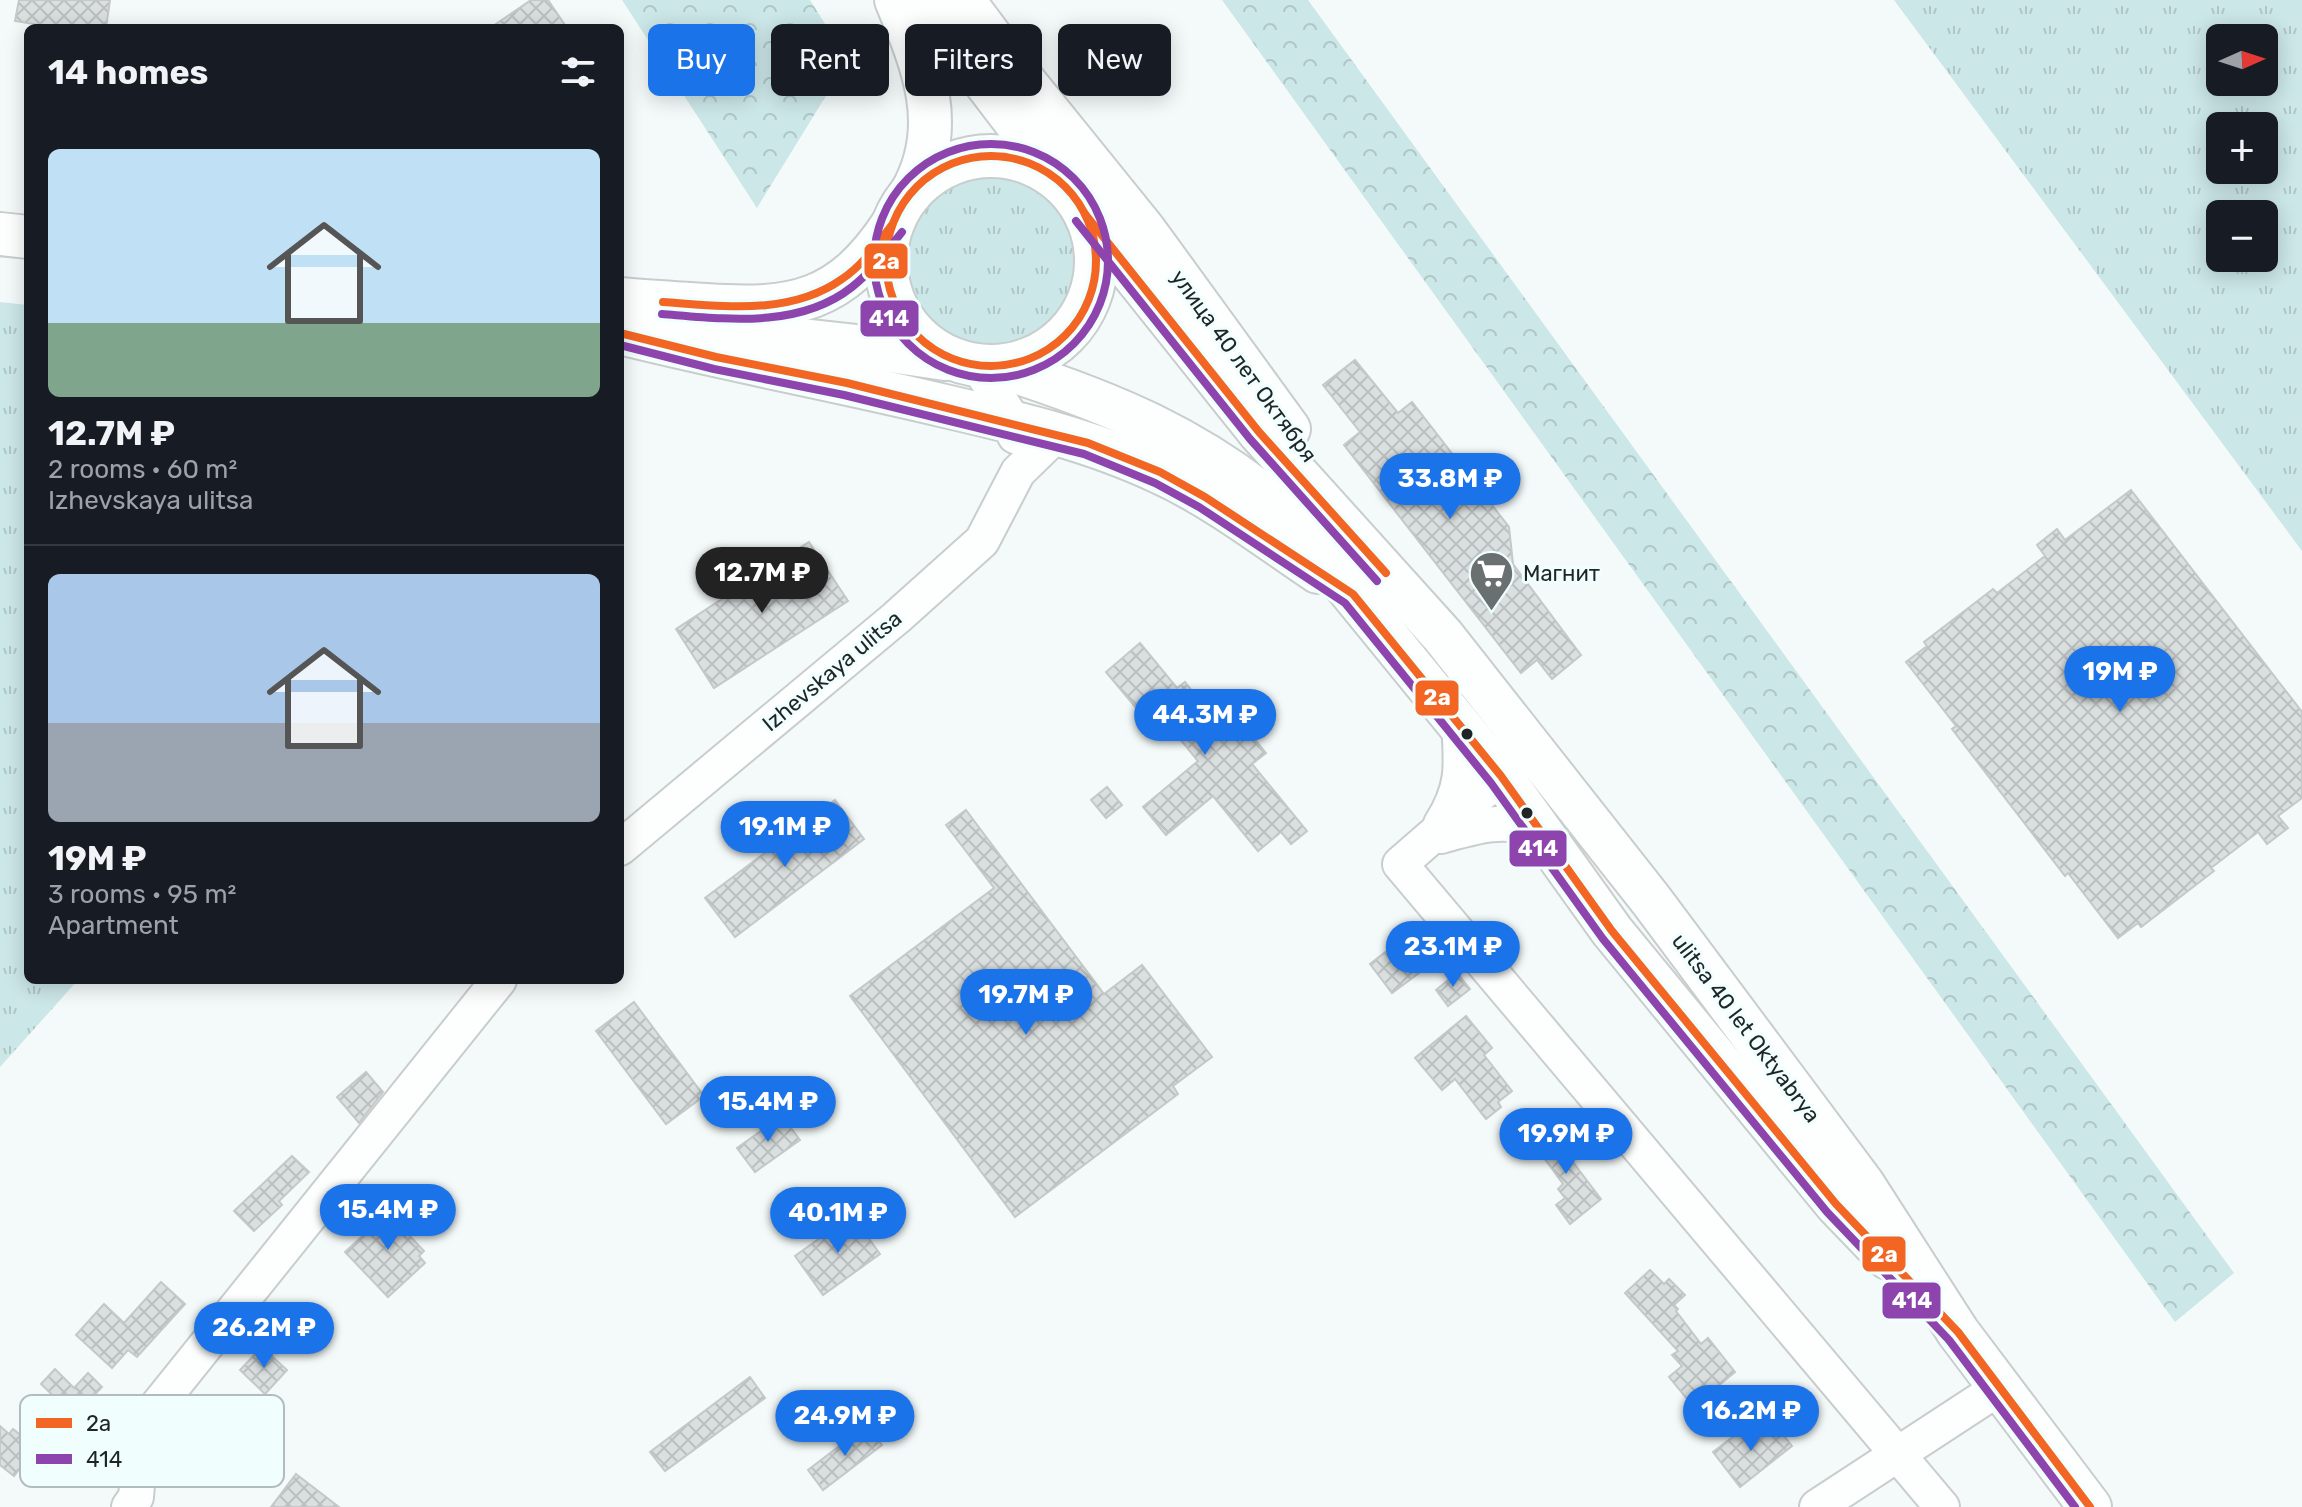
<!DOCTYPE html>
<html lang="en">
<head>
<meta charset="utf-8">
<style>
  body { margin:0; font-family:Rubik,sans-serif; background:#20242c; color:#f1f3f6; height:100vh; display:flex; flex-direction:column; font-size:30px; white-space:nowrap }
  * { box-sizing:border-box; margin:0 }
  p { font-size:26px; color:#9ea1a6 }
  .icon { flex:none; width:44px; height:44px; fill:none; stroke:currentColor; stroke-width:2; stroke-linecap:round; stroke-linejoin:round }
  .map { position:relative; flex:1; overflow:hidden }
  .details { position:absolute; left:24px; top:24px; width:600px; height:960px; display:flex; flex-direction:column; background:#171b24; border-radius:12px; box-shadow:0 4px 20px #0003 }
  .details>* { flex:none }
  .banner { position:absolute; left:648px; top:24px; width:760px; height:72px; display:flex; gap:16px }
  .needle { width:52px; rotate:87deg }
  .controls { position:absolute; left:2206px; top:24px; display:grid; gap:16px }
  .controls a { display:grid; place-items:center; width:72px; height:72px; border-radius:12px; background:#171b24; box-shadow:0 4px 20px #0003; font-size:40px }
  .price { position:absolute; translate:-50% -68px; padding:0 18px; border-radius:28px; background:#1a73e8; color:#fff; font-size:26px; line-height:52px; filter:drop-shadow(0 2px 4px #0008) }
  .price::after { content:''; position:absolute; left:50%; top:48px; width:24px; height:18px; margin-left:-12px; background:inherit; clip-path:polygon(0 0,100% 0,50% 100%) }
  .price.selected { background:#222; color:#fff }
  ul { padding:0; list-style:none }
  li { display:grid; align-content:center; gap:16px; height:424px; padding:0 24px }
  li+li { border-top:2px solid #363941 }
  li span { display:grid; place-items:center; height:248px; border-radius:12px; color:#555 }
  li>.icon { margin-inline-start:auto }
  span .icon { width:144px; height:144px; fill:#fffc; stroke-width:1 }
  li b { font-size:34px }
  h2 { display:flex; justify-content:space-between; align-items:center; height:96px; padding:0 24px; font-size:34px }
  .pill { padding:0 28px; border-radius:12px; background:#171b24; box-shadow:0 4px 20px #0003; font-size:28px; line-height:72px }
  .pill.selected { background:#1a73e8; color:#fff }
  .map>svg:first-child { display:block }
  .grass { fill:url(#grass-tufts); fill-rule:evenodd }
  .forest { fill:url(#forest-crowns) }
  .building { fill:url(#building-cross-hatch); stroke:#c4c8c9; stroke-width:2 }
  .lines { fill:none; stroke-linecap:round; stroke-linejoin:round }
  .minor-casing { stroke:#c8cdcd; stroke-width:38 }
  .major-casing { stroke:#c8cdcd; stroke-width:46 }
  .minor { stroke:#fdfefe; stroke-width:34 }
  .major { stroke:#fdfefe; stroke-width:42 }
  .bus-1-casing { stroke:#f0fefe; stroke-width:14 }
  .bus-2-casing { stroke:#f0fefe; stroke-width:14 }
  .bus-1 { stroke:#f26522; stroke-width:8 }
  .bus-2 { stroke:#8e44ad; stroke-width:8 }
  .bus-dot { fill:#1f2425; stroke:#f0fefe; stroke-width:3 }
  .labels { text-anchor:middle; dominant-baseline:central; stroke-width:6; stroke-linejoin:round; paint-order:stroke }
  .street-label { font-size:22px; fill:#1f2425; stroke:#f0fefe }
  .poi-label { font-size:22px; fill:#1f2425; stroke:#f0fefe; text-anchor:start }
  .key { fill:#f0fefe; stroke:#b1bdbd; stroke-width:2 }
  .key-label { font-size:22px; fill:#1f2425 }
  .line-badge { stroke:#f0fefe; stroke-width:3 }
  .badge-label { font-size:22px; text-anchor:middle; font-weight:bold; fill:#fff }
</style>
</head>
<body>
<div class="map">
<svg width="2302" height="1507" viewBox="0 0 2302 1507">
  <defs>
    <pattern id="grass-tufts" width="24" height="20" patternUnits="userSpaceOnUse" patternTransform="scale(2)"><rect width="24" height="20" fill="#cce7e8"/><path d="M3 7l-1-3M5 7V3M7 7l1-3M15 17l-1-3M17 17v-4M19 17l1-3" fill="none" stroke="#afc6c7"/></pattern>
    <pattern id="forest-crowns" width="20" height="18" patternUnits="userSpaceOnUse" patternTransform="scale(2)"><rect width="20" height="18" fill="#cce7e8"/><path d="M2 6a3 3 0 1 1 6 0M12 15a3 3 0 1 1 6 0" fill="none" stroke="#afc6c7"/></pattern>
    <pattern id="building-cross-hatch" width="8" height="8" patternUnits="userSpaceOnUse" patternTransform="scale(2)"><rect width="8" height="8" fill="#dadfdf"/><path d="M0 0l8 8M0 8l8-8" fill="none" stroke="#bbbfbf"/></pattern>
  </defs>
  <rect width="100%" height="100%" fill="#f4fafa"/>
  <!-- grass -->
  <g class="grass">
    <path d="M 1894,0 L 2302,0 L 2302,551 ZM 2264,38 L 2264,82 L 2220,82 L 2220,38 ZM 2264,126 L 2264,170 L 2220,170 L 2220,126 ZM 2220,214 L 2264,214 L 2264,258 L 2220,258 Z"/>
    <circle cx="990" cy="260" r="89"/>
    <path d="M 0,302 L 28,305 L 28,980 L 78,980 L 0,1067 Z"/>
  </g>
  <!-- forest -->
  <g class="forest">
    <path d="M 622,0 L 810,0 L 848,60 L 757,208 Z"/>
    <path d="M 1222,0 L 1308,0 L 2234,1273 L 2175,1322 Z"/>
  </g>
  <!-- building -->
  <g class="building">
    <path d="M 19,0 L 110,0 L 106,28 L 58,28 L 15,21 Z"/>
    <path d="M 531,0 L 548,0 L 567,28 L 490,28 Z"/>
    <path d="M 1355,360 L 1398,413 L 1412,402 L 1509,527 L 1513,564 L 1581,655 L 1552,679 L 1537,660 L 1521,673 L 1344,445 L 1360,432 L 1323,385 Z"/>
    <path d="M 2131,490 L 2302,712 L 2302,798 L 2278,816 L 2288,828 L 2267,844 L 2258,832 L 2211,868 L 2214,871 L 2141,927 L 2138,923 L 2118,938 L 2068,873 L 2065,876 L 1952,729 L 1956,726 L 1906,662 L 1927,646 L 1924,642 L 1993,589 L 1997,593 L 2045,556 L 2037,545 L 2057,529 L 2065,540 Z"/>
    <path d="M 809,542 L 848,601 L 714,688 L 676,629 Z"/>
    <path d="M 1140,643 L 1177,688 L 1185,682 L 1211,715 L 1219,709 L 1242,738 L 1249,732 L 1266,753 L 1252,764 L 1307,831 L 1291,844 L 1281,832 L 1258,851 L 1213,796 L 1166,835 L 1143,807 L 1198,761 L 1167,723 L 1158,730 L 1139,706 L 1136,708 L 1106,672 Z"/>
    <path d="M 1107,787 L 1122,805 L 1106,818 L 1091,800 Z"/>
    <path d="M 835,800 L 864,839 L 735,937 L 705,898 Z"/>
    <path d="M 966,810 L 1104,994 L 1142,965 L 1212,1057 L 1173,1086 L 1178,1094 L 1015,1217 L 850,996 L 994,888 L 946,825 Z"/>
    <path d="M 1388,950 L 1396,960 L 1404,954 L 1419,973 L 1392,993 L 1370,964 Z"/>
    <path d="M 1457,973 L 1470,989 L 1448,1006 L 1436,990 Z"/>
    <path d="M 634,1002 L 704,1096 L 666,1124 L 596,1031 Z"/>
    <path d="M 1466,1016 L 1492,1048 L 1484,1055 L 1512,1091 L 1498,1102 L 1501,1107 L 1486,1119 L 1455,1079 L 1442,1090 L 1415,1058 Z"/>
    <path d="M 366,1072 L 383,1092 L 359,1123 L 337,1097 Z"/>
    <path d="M 782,1116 L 800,1140 L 755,1172 L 737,1148 Z"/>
    <path d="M 1544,1124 L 1601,1199 L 1570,1224 L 1556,1205 L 1565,1198 L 1558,1189 L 1563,1184 L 1528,1136 Z"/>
    <path d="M 292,1156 L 309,1172 L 279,1201 L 282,1205 L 254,1231 L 234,1211 Z"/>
    <path d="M 395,1206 L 412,1224 L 405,1231 L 424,1251 L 419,1256 L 425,1263 L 388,1297 L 345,1252 Z"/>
    <path d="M 852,1215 L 880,1254 L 823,1295 L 795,1256 Z"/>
    <path d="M 1650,1270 L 1664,1284 L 1669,1279 L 1685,1295 L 1674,1305 L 1678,1309 L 1676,1311 L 1701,1344 L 1708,1338 L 1735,1372 L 1718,1386 L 1722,1391 L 1697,1411 L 1669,1377 L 1682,1366 L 1672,1355 L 1678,1351 L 1625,1293 Z"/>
    <path d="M 161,1282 L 185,1304 L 137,1357 L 128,1350 L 112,1368 L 76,1335 L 104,1304 L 124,1323 Z"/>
    <path d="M 262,1347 L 287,1370 L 265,1394 L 240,1370 Z"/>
    <path d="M 55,1369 L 74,1388 L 88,1373 L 102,1387 L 74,1416 L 41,1384 Z"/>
    <path d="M 750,1377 L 765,1398 L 665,1471 L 650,1452 Z"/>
    <path d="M 1750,1424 L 1761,1439 L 1777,1427 L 1792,1446 L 1740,1487 L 1713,1452 Z"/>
    <path d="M 867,1425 L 882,1445 L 823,1490 L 808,1470 Z"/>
    <path d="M 0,1426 L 9,1434 L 13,1429 L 36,1448 L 14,1476 L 0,1465 Z"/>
    <path d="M 296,1474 L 339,1507 L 271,1507 Z"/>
  </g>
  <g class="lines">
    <defs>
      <g id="minor">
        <path d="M 978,366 L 1014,422 L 1015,436"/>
        <path d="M 1520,760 L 1400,864 L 1942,1507"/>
        <path d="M 1441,824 C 1464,788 1462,766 1459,724"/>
        <path d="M 1441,836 C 1481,825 1495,820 1537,827"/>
        <path d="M 620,848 L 896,618 L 982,541 L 1018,472 L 1057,434"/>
        <path d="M 129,1507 L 136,1497 L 142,1425 L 499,980"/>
        <path d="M 1817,1507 L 1999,1388"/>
      </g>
      <g id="major">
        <path d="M 896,0 C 923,65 949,127 911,193"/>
        <path d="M 935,0 L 972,65 L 1055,174"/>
        <path d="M 963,0 L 1023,80 L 1145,231 L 1289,429"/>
        <circle cx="991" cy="261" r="105"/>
        <path d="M 1085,214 L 1259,432 L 1443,636 L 1651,900 L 1863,1184 L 1958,1332 L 2090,1507"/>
        <path d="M 0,234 L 28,237"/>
        <path d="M 620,299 C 649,302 678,303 706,305 C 794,311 841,302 892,225"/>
        <path d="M 693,328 L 857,346 L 945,359"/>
        <path d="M 620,333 C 728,360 837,380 945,406 C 1018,423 1091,440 1159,472 C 1216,498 1267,538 1318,572"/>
        <path d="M 997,366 C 1108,401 1199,438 1288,515 L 1501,776 L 1612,931 L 1836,1204 L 1888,1258"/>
      </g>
    </defs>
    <!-- minor casing -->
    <use href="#minor" class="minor-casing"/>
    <!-- major casing -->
    <use href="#major" class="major-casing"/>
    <!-- minor -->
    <use href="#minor" class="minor"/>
    <!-- major -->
    <use href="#major" class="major"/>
    <defs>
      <g id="bus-1">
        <circle cx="991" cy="261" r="105"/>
        <path d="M 1085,214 L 1259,432 L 1386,573"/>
        <path d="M 663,302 C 723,306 790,316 842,279 C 863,265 877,244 892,225"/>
        <path d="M 620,333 L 716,357 L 847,383 L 1088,443 L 1160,472 L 1205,497 L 1353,594 L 1501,776 L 1612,931 L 1836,1204 L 1958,1332 L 2090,1507"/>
      </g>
      <g id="bus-2">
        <circle cx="991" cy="261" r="117"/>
        <path d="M 1076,221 L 1250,439 L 1377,581"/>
        <path d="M 662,314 C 725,319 799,329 852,287 C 872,271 886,252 902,232"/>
        <path d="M 620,345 L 714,369 L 844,395 L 1084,454 L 1155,483 L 1199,507 L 1345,603 L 1491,783 L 1603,939 L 1827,1212 L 1949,1340 L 2075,1507"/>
      </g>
    </defs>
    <!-- bus-1 casing -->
    <use href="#bus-1" class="bus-1-casing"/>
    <!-- bus-2 casing -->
    <use href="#bus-2" class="bus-2-casing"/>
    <!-- bus-1 -->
    <use href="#bus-1" class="bus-1"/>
    <!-- bus-2 -->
    <use href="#bus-2" class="bus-2"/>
  </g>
  <!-- icons -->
  <defs>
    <symbol id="supermarket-pin" viewBox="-11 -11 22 30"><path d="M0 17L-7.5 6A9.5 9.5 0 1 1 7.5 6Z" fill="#6a6f70" stroke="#f0fefe"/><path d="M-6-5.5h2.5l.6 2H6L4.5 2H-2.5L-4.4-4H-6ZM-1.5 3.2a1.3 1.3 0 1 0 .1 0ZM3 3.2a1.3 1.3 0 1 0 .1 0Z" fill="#fff"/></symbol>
  </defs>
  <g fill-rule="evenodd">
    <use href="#supermarket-pin" x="1466" y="548" width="51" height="69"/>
  </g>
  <!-- markers -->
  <g class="bus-dot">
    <circle cx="1467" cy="734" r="7"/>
    <circle cx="1527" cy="813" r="7"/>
  </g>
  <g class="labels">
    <!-- street labels -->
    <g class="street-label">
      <text transform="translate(1244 366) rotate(54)">улица 40 лет Октября</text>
      <text transform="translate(832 671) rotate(-40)">Izhevskaya ulitsa</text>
      <text transform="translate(1746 1028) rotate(53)">ulitsa 40 let Oktyabrya</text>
    </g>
    <!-- poi labels -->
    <g class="poi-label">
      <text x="1523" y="573">Магнит</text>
    </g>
  </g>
  <!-- legend -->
  <rect x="20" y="1395" width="264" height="92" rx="12" class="key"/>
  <rect x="36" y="1418" width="36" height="10" fill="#f26522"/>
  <rect x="36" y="1454" width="36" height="10" fill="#8e44ad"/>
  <g class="key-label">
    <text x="86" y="1431">2а</text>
    <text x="86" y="1467">414</text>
  </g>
  <g class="line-badge">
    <rect x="863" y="242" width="46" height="38" rx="8" fill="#f26522"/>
    <rect x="859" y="299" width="61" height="39" rx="8" fill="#8e44ad"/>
    <rect x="1414" y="679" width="46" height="38" rx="8" fill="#f26522"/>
    <rect x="1508" y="829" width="60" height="39" rx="8" fill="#8e44ad"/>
    <rect x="1861" y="1235" width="46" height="38" rx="8" fill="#f26522"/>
    <rect x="1881" y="1281" width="61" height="39" rx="8" fill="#8e44ad"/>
  </g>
  <g class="badge-label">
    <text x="886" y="269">2а</text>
    <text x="889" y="326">414</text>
    <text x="1437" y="705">2а</text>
    <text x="1538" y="856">414</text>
    <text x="1884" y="1262">2а</text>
    <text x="1912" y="1308">414</text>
  </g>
</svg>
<div class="controls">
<a><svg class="needle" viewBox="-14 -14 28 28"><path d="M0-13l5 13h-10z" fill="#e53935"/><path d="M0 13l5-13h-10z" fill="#9ea1a6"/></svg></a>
<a>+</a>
<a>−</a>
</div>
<b class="price" style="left:1450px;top:521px">33.8M ₽</b>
<b class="price selected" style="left:762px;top:615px">12.7M ₽</b>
<b class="price" style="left:2120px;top:714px">19M ₽</b>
<b class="price" style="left:1205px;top:757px">44.3M ₽</b>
<b class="price" style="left:785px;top:869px">19.1M ₽</b>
<b class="price" style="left:1453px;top:989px">23.1M ₽</b>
<b class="price" style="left:1026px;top:1037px">19.7M ₽</b>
<b class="price" style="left:768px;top:1144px">15.4M ₽</b>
<b class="price" style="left:1566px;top:1176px">19.9M ₽</b>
<b class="price" style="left:388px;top:1252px">15.4M ₽</b>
<b class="price" style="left:838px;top:1255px">40.1M ₽</b>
<b class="price" style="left:264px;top:1370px">26.2M ₽</b>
<b class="price" style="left:1751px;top:1453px">16.2M ₽</b>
<b class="price" style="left:845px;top:1458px">24.9M ₽</b>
<div class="banner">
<a class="pill selected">Buy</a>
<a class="pill">Rent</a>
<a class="pill">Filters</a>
<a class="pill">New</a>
</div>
<section class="details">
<h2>14 homes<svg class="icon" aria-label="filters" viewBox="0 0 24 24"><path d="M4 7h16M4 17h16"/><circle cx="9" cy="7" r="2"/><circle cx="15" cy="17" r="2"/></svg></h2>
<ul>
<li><span style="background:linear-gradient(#bfe0f5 70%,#7fa58c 0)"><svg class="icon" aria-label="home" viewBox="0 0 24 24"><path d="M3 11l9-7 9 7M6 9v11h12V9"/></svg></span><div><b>12.7M ₽</b><p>2 rooms · 60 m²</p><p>Izhevskaya ulitsa</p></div></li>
<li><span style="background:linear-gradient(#a9c7e8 60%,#9aa5b1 0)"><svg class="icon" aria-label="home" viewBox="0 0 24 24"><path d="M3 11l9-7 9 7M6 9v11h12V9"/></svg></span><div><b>19M ₽</b><p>3 rooms · 95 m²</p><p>Apartment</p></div></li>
</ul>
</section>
</div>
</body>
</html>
